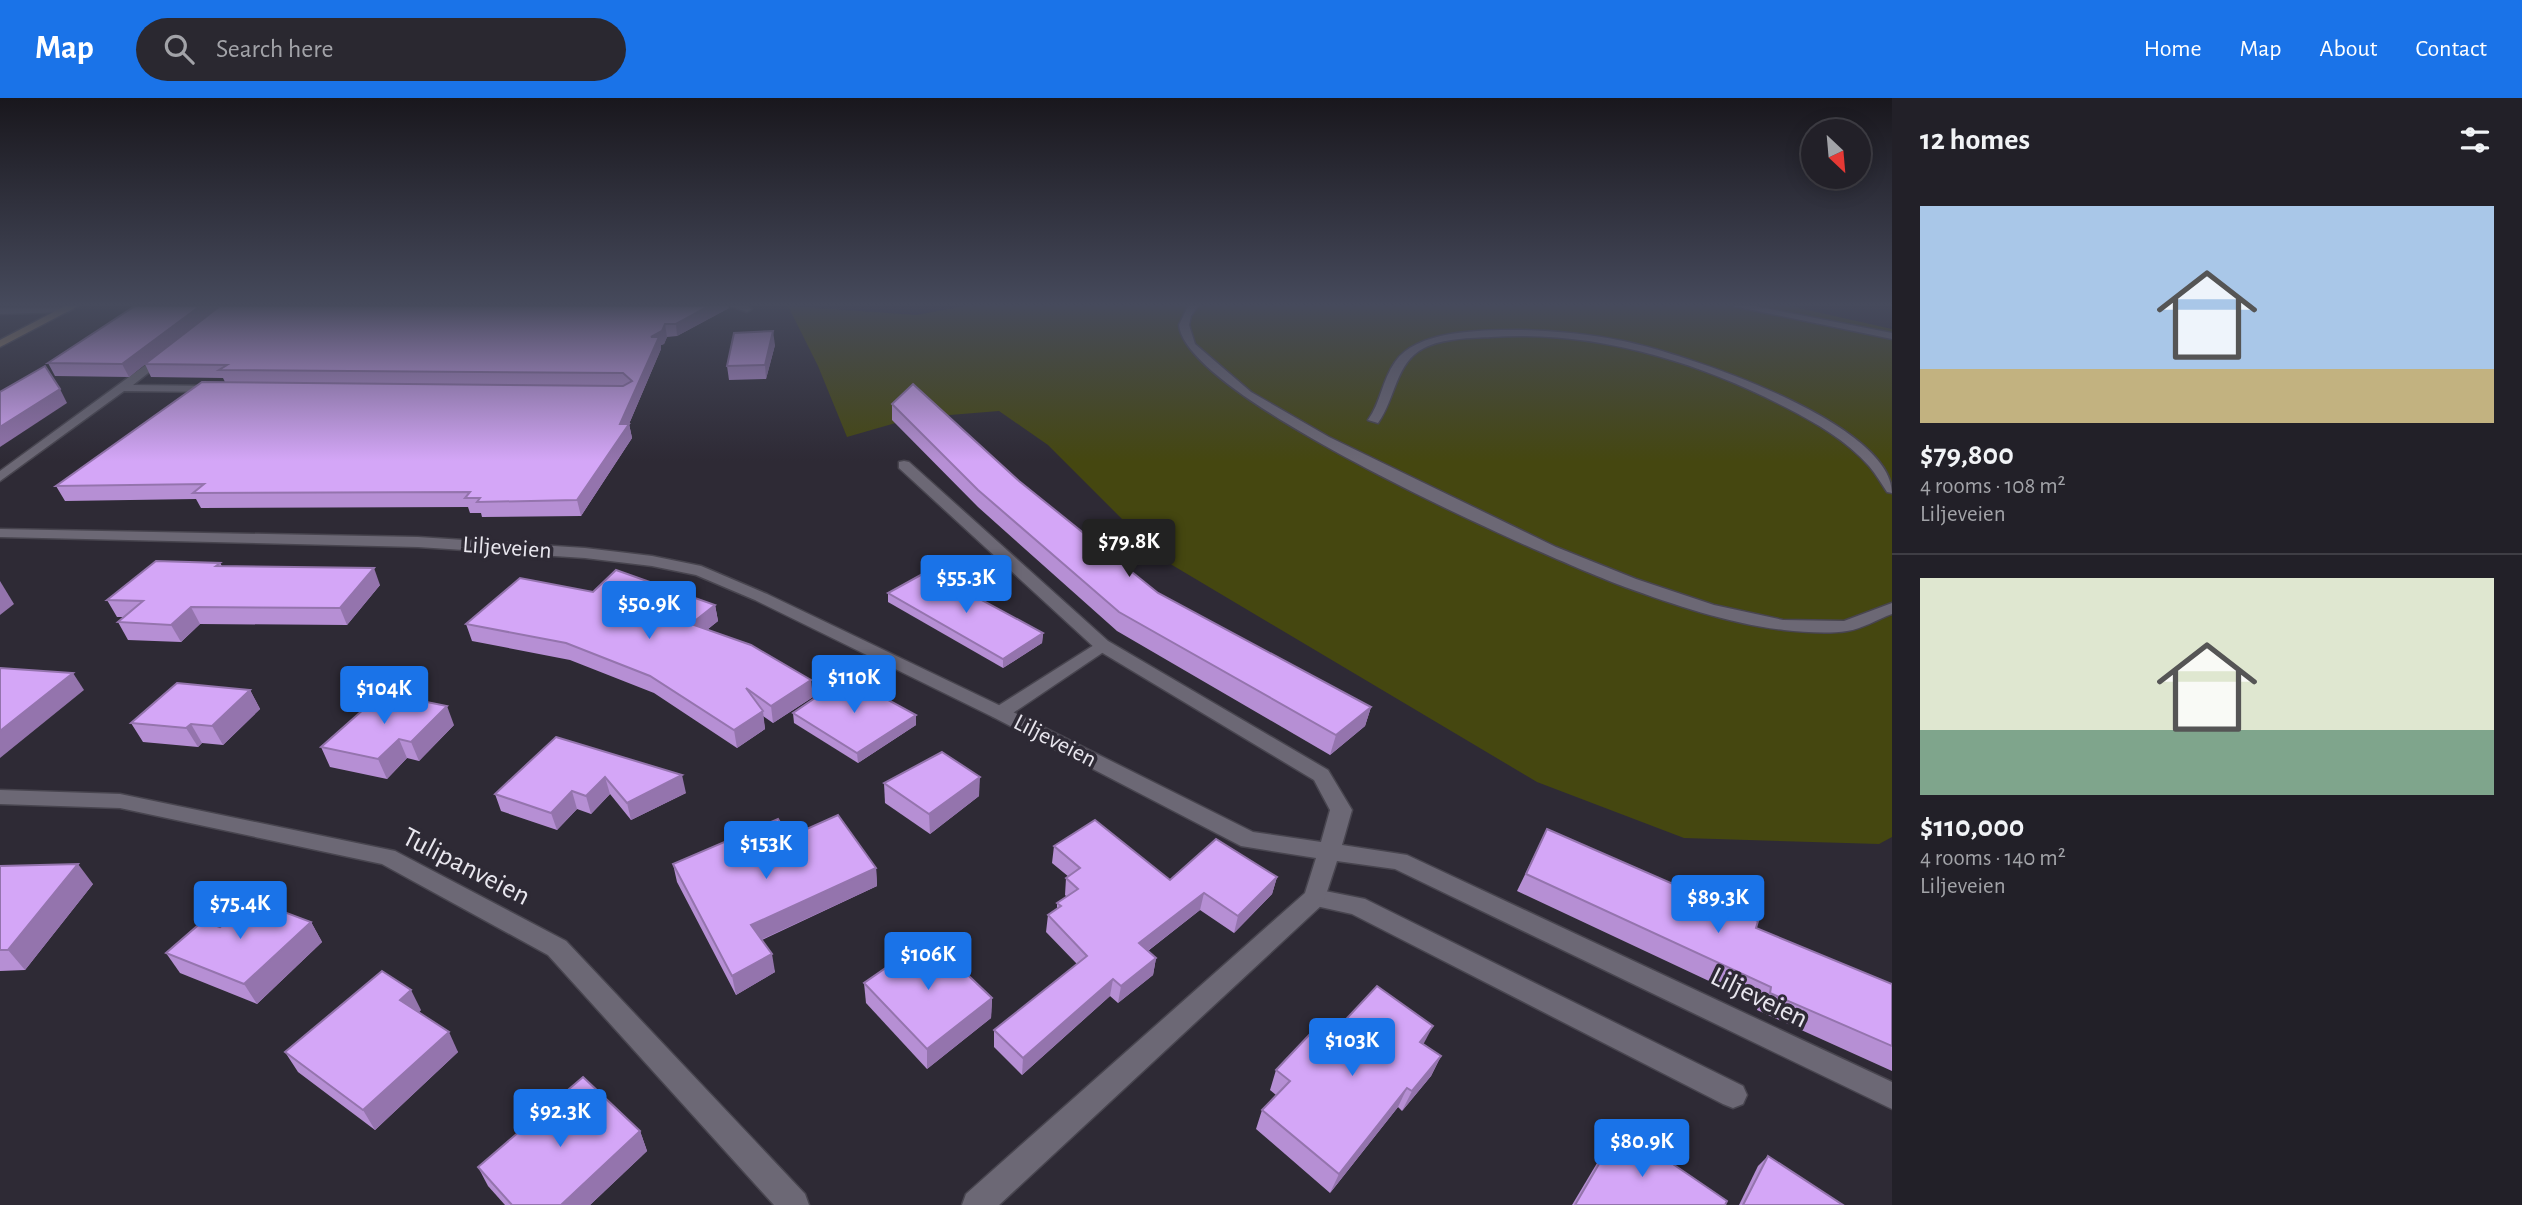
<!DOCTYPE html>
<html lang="en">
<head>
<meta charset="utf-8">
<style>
  body { margin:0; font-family:"Alegreya Sans",sans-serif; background:#2a2830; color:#f1f3f6; height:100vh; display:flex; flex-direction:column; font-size:26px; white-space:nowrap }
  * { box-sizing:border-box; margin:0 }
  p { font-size:23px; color:#a2a3a8 }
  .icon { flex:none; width:38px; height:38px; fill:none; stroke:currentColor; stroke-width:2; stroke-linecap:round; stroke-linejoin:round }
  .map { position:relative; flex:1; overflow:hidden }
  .panel { display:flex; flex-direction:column; background:#222028; width:630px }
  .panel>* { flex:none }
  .needle { width:46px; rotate:154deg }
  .fabs { position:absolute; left:1801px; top:21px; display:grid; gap:14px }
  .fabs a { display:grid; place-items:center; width:70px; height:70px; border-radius:50%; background:#222028; box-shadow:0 4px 18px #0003,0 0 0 2px #3f3e45; font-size:35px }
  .price { position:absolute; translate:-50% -60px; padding:0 16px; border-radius:7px; background:#1a73e8; color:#fff; font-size:23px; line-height:46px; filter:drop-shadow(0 2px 4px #0008) }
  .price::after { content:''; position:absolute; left:50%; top:42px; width:21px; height:16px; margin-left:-10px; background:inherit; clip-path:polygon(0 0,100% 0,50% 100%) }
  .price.selected { background:#222; color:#fff }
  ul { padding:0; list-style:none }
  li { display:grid; align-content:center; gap:14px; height:371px; padding:0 28px }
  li+li { border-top:2px solid #3f3e45 }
  li span { display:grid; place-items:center; height:217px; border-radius:0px; color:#555 }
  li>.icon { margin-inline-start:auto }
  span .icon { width:126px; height:126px; fill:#fffc; stroke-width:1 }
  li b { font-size:30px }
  h2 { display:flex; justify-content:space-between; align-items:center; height:84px; padding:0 28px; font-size:30px }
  header { display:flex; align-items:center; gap:42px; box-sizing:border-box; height:98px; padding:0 35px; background:#1a73e8; color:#fff }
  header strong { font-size:33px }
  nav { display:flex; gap:38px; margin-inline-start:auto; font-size:24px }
  .search { width:490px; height:63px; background:#2a2830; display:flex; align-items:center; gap:18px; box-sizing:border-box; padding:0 24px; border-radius:38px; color:#a2a3a8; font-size:26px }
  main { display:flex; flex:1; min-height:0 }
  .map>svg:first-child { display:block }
  .green { fill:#454710 }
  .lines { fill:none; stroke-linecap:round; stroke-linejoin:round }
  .service-casing { stroke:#48454f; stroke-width:3 }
  .minor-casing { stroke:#48454f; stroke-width:3 }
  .secondary-casing { stroke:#48454f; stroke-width:3 }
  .service { fill:#6c6875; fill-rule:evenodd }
  .minor { fill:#6c6875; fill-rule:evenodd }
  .secondary { fill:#937e60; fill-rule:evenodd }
  .wall { fill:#b68fd4 }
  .shaded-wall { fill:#9474ad }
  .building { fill:#d4a6f7; stroke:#9474ad; stroke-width:2 }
  .labels { text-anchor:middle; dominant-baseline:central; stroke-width:7; stroke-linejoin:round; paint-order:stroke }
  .street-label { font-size:24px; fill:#e8e6ee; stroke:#2e2a35 }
  .near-street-label { font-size:28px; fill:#e8e6ee; stroke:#2e2a35 }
</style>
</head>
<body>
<header>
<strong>Map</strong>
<div class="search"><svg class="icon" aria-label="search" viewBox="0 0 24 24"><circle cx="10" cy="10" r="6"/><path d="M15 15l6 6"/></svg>Search here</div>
<nav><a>Home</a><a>Map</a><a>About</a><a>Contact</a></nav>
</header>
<main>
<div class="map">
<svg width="1892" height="1107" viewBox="0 0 1892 1107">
  <rect width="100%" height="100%" fill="#2e2a35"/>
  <!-- green -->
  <path class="green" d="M 788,208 L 916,217 L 964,208 L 1790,208 L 1892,231 L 1892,739 L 1879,746 L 1684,740 L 1537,684 L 1162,461 L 1048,347 L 999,313 L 913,320 L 847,339 L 818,268 Z"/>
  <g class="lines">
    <defs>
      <g id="service">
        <path d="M 1102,542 L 1111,547 L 1108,551 L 1007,619 L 993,619 L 991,615 L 993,611 Z"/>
        <path d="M 1315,791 L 1365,801 L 1743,988 L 1747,997 L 1743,1006 L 1733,1010 L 1723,1006 L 1352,816 L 1307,806 L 1304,800 L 1307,794 Z"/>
      </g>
      <g id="minor">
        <path d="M 730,208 L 747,208 L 752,211 L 747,214 Z"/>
        <path d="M 1188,208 L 1198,208 L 1191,218 L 1189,227 L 1195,246 L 1251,294 L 1329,339 L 1556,449 L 1636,481 L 1714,507 L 1783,522 L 1844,523 L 1892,505 L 1892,516 C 1878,521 1862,531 1847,533 C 1828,536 1803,534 1784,532 C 1730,526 1675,507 1625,489 C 1550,461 1186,302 1179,227 Z"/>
        <path d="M 1733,208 L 1754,208 L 1892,235 L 1892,241 Z"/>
        <path d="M 71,209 L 73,211 L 68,214 L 0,216 L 0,210 Z"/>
        <path d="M 1521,232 C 1555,233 1589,236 1623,243 C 1682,255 1892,324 1892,395 L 1887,394 C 1881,385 1876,376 1869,368 C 1847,343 1816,325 1787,310 C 1697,263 1594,232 1491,239 C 1471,240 1443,240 1424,250 C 1395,265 1396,300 1378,325 L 1368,322 C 1381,304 1382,282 1395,264 C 1417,231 1486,232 1521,232 Z"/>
        <path d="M 162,255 L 171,257 L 133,287 L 217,288 L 223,291 L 217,294 L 124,293 L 0,383 L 0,373 Z"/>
        <path d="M 904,363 L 909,364 L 1108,543 L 1328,672 L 1352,712 L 1342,747 L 1407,757 L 1892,984 L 1892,1011 L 1395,771 L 1337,763 L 1323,806 L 999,1107 L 962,1107 L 966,1096 L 1305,795 L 1316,760 L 1241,748 L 993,619 L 755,502 L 696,477 L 652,468 L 585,460 L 418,449 L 0,439 L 0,431 L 418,439 L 585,450 L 652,458 L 701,468 L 767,496 L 1007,611 L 1253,734 L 1321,744 L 1330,712 L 1314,682 L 1096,551 L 899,370 L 899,364 Z"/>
        <path d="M 0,692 L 120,696 L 395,753 L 566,843 L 805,1096 L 809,1107 L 774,1107 L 548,857 L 382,766 L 120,710 L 0,706 Z"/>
      </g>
      <path id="secondary" d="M 65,208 L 78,208 L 0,249 L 0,242 Z"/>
    </defs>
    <!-- service casing -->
    <use href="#service" class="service-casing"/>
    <!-- minor casing -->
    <use href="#minor" class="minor-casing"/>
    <!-- secondary casing -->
    <use href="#secondary" class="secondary-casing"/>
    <!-- service -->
    <use href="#service" class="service"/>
    <!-- minor -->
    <use href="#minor" class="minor"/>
    <!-- secondary -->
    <use href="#secondary" class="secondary"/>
  </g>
  <!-- wall -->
  <g class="wall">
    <path d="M 135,208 L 728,208 L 729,210 L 677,238 L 667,239 L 664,246 L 661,247 L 661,251 L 629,326 L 632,340 L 581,418 L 482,419 L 481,415 L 470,415 L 468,409 L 201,410 L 196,401 L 65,403 L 56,388 L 225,284 L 223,280 L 151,279 L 145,266 L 129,279 L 55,278 L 48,265 Z"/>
    <path d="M 775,247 L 766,281 L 729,282 L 727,268 Z"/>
    <path d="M 892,306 L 1019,383 L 1158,495 L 1371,609 L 1365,628 L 1330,657 L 1117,533 L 978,409 L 892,322 Z"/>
    <path d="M 220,465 L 222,468 L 380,487 L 347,527 L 200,526 L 181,544 L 128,542 L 118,524 L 124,519 L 117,519 L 107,502 Z"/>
    <path d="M 593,494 L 715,507 L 718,523 L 708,531 L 813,599 L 773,625 L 763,618 L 765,631 L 737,650 L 654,595 L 570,562 L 472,543 L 466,526 Z"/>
    <path d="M 888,495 L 1043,535 L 1042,545 L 1003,570 L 888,504 Z"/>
    <path d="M 250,592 L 260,611 L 223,647 L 202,645 L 198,649 L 143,644 L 131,625 Z"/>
    <path d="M 793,615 L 916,617 L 916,627 L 858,665 L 794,625 Z"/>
    <path d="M 454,627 L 419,663 L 407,660 L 387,681 L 330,669 L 321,649 Z"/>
    <path d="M 556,639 L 686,695 L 631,722 L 610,696 L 591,716 L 577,711 L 557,732 L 501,713 L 495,696 Z"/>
    <path d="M 884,685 L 979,698 L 930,736 L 885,705 Z"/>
    <path d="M 1547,731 L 1756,830 L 1892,886 L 1892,973 L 1757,912 L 1758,906 L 1517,793 Z"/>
    <path d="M 789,739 L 876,770 L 877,788 L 762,842 L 775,874 L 736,897 L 677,784 L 673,766 Z"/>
    <path d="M 1054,748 L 1170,782 L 1277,779 L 1272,796 L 1234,835 L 1200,812 L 1148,853 L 1156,860 L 1153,877 L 1118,905 L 1110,898 L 1022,977 L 994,949 L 994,932 L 1077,866 L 1046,834 L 1048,817 L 1057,811 L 1057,805 L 1067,799 L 1065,797 L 1066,780 L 1069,779 L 1052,765 Z"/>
    <path d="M 0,768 L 93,786 L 25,872 L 0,873 Z"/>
    <path d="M 311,824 L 322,844 L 257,906 L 180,875 L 166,855 L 220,829 Z"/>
    <path d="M 864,885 L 992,900 L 991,920 L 927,971 L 866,905 Z"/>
    <path d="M 421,912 L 419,914 L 458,954 L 375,1032 L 298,974 L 285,954 Z"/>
    <path d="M 1424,946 L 1441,958 L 1431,978 L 1402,1013 L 1398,1009 L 1330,1095 L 1256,1031 L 1262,1012 L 1276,997 L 1270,992 L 1276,972 L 1322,947 Z"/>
    <path d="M 1620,1030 L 1725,1107 L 1572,1107 L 1606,1050 Z"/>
    <path d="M 640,1033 L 647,1053 L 590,1107 L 505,1107 L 488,1088 L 478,1069 Z"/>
    <path d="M 1768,1058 L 1843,1107 L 1739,1107 L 1758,1068 Z"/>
  </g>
  <!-- shaded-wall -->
  <g class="shaded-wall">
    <path d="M 200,208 L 221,208 L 129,279 L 122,266 Z"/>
    <path d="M 709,208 L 728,208 L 729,210 L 677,238 L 676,226 Z"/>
    <path d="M 665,226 L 667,239 L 664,246 L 661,247 L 661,251 L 629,326 L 632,340 L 581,418 L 577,402 L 620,326 L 651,239 Z"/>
    <path d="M 773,233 L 775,247 L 766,281 L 765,267 Z"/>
    <path d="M 60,291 L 67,305 L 0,349 L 0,329 Z"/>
    <path d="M 374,470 L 380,487 L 347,527 L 340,510 Z"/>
    <path d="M 0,483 L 14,506 L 0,517 Z"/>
    <path d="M 715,507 L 718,523 L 694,542 L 691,526 Z"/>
    <path d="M 191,509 L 200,526 L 181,544 L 171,527 Z"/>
    <path d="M 1043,535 L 1042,545 L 1003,570 L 1003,561 Z"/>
    <path d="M 73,575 L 84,592 L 0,660 L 0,633 Z"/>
    <path d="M 811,582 L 813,599 L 773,625 L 771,608 Z"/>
    <path d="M 250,592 L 260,611 L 223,647 L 212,628 Z"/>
    <path d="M 447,608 L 454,627 L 419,663 L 411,644 Z"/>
    <path d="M 1371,609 L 1365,628 L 1330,657 L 1336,637 Z"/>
    <path d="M 763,613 L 765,631 L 737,650 L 734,632 Z"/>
    <path d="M 916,617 L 916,627 L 858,665 L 857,655 Z"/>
    <path d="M 191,626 L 202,645 L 198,649 L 186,630 Z"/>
    <path d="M 399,641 L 407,660 L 387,681 L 378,661 Z"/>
    <path d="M 682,677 L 686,695 L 631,722 L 627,705 Z"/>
    <path d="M 605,679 L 610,696 L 591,716 L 586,698 Z"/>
    <path d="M 980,679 L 979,698 L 930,736 L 929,716 Z"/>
    <path d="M 572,693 L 577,711 L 557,732 L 551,715 Z"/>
    <path d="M 78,766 L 93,786 L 25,872 L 8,852 Z"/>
    <path d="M 876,770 L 877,788 L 754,845 L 751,827 Z"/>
    <path d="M 1277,779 L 1272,796 L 1234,835 L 1238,818 Z"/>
    <path d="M 1204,795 L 1200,812 L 1136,862 L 1139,845 Z"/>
    <path d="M 311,824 L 322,844 L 257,906 L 244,886 Z"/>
    <path d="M 772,856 L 775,874 L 736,897 L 732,878 Z"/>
    <path d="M 1156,860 L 1153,877 L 1118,905 L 1121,888 Z"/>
    <path d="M 1113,881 L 1110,898 L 1022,977 L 1023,960 Z"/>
    <path d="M 411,892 L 421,912 L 411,922 L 400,902 Z"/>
    <path d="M 992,900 L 991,920 L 927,971 L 927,951 Z"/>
    <path d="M 1433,928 L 1423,947 L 1420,944 Z"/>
    <path d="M 449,934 L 458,954 L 375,1032 L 363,1012 Z"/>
    <path d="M 1441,958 L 1431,978 L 1402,1013 L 1412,993 Z"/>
    <path d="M 1407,990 L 1398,1009 L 1330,1095 L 1339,1076 Z"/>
    <path d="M 640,1033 L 647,1053 L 590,1107 L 561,1107 Z"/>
  </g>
  <!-- building -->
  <g class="building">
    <path d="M 135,208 L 200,208 L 122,266 L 48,265 Z"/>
    <path d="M 220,208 L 709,208 L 676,226 L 665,226 L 662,233 L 651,239 L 659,239 L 620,326 L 629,326 L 577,402 L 477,404 L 480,400 L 465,400 L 470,394 L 193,395 L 204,386 L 56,388 L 202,284 L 623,288 L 632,283 L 623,275 L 219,272 L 227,267 L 145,266 Z"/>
    <path d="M 773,233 L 765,267 L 727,268 L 734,235 Z"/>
    <path d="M 45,268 L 60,291 L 0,329 L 0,294 Z"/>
    <path d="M 913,286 L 1019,383 L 1158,495 L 1371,609 L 1336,637 L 1119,514 L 978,392 L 892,306 Z"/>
    <path d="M 156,463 L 220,465 L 216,468 L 374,470 L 340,510 L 191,509 L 171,527 L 118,524 L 143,503 L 107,502 Z"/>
    <path d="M 616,472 L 715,507 L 691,526 L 751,547 L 811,582 L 771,608 L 746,590 L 763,613 L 734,632 L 650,578 L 566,545 L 466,526 L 520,480 L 593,494 Z"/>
    <path d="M 928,473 L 1043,535 L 1003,561 L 888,495 Z"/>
    <path d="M 0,570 L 73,575 L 0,633 Z"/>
    <path d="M 846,579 L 916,617 L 857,655 L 793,615 Z"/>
    <path d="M 177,585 L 250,592 L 212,628 L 191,626 L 186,630 L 131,625 Z"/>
    <path d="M 382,595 L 447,608 L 411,644 L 399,641 L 378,661 L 321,649 Z"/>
    <path d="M 556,639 L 682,677 L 627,705 L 605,679 L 586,698 L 572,693 L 551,715 L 495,696 Z"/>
    <path d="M 942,654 L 980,679 L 929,716 L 884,685 Z"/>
    <path d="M 838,717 L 876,770 L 751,827 L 772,856 L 732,878 L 673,766 L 778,721 L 789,739 Z"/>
    <path d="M 1095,722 L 1170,782 L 1216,741 L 1277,779 L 1238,818 L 1204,795 L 1139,845 L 1156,860 L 1121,888 L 1113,881 L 1023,960 L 994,932 L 1087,858 L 1048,817 L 1061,808 L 1057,805 L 1078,791 L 1066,780 L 1080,770 L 1054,748 Z"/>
    <path d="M 1547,731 L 1758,823 L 1756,830 L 1892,886 L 1892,948 L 1770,895 L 1771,889 L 1526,776 Z"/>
    <path d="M 78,766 L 8,852 L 0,852 L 0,768 Z"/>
    <path d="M 252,802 L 311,824 L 244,886 L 166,855 L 203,823 L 220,829 Z"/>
    <path d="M 929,840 L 992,900 L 927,951 L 864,885 Z"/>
    <path d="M 382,873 L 411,892 L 400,902 L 449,934 L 363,1012 L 285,954 Z"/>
    <path d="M 1377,888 L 1433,928 L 1420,944 L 1441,958 L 1412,993 L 1407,990 L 1339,1076 L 1262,1012 L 1290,983 L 1276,972 L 1309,937 L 1322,947 Z"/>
    <path d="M 583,979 L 640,1033 L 561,1107 L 512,1107 L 478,1069 Z"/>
    <path d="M 1620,1030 L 1727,1103 L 1725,1107 L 1575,1107 Z"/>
    <path d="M 1768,1058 L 1843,1107 L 1743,1107 Z"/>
  </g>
  <!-- sky -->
  <linearGradient id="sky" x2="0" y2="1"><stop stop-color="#19171d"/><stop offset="0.57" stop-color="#464a5c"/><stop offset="1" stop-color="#464a5c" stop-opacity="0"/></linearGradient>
  <rect width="1892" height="363" fill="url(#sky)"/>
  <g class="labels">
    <!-- street labels -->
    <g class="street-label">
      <text transform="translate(507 450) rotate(4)">Liljeveien</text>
      <text transform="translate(1055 643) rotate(27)">Liljeveien</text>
    </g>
    <!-- near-street labels -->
    <g class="near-street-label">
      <text transform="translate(466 769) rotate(27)">Tulipanveien</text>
      <text transform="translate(1759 900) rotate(26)">Liljeveien</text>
    </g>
  </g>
</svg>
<div class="fabs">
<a><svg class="needle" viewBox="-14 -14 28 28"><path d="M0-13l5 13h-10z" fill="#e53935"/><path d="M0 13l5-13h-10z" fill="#a2a3a8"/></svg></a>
</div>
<b class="price selected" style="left:1129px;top:481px">$79.8K</b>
<b class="price" style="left:966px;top:517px">$55.3K</b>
<b class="price" style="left:649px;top:543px">$50.9K</b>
<b class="price" style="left:854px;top:617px">$110K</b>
<b class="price" style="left:384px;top:628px">$104K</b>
<b class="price" style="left:766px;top:783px">$153K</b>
<b class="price" style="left:1718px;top:837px">$89.3K</b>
<b class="price" style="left:240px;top:843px">$75.4K</b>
<b class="price" style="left:928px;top:894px">$106K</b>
<b class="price" style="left:1352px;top:980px">$103K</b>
<b class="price" style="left:560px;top:1051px">$92.3K</b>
<b class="price" style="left:1642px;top:1081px">$80.9K</b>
</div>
<section class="panel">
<h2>12 homes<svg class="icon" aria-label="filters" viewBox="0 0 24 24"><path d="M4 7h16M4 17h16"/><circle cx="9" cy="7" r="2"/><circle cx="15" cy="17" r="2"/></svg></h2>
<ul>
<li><span style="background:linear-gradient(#a9c7e8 75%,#c2b280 0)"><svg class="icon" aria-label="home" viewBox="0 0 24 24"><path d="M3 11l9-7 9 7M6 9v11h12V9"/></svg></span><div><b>$79,800</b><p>4 rooms · 108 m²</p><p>Liljeveien</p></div></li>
<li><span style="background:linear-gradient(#dfe7d0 70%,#7fa58c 0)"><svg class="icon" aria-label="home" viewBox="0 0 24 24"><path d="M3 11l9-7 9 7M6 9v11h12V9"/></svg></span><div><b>$110,000</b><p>4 rooms · 140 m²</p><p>Liljeveien</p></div></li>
</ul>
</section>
</main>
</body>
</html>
